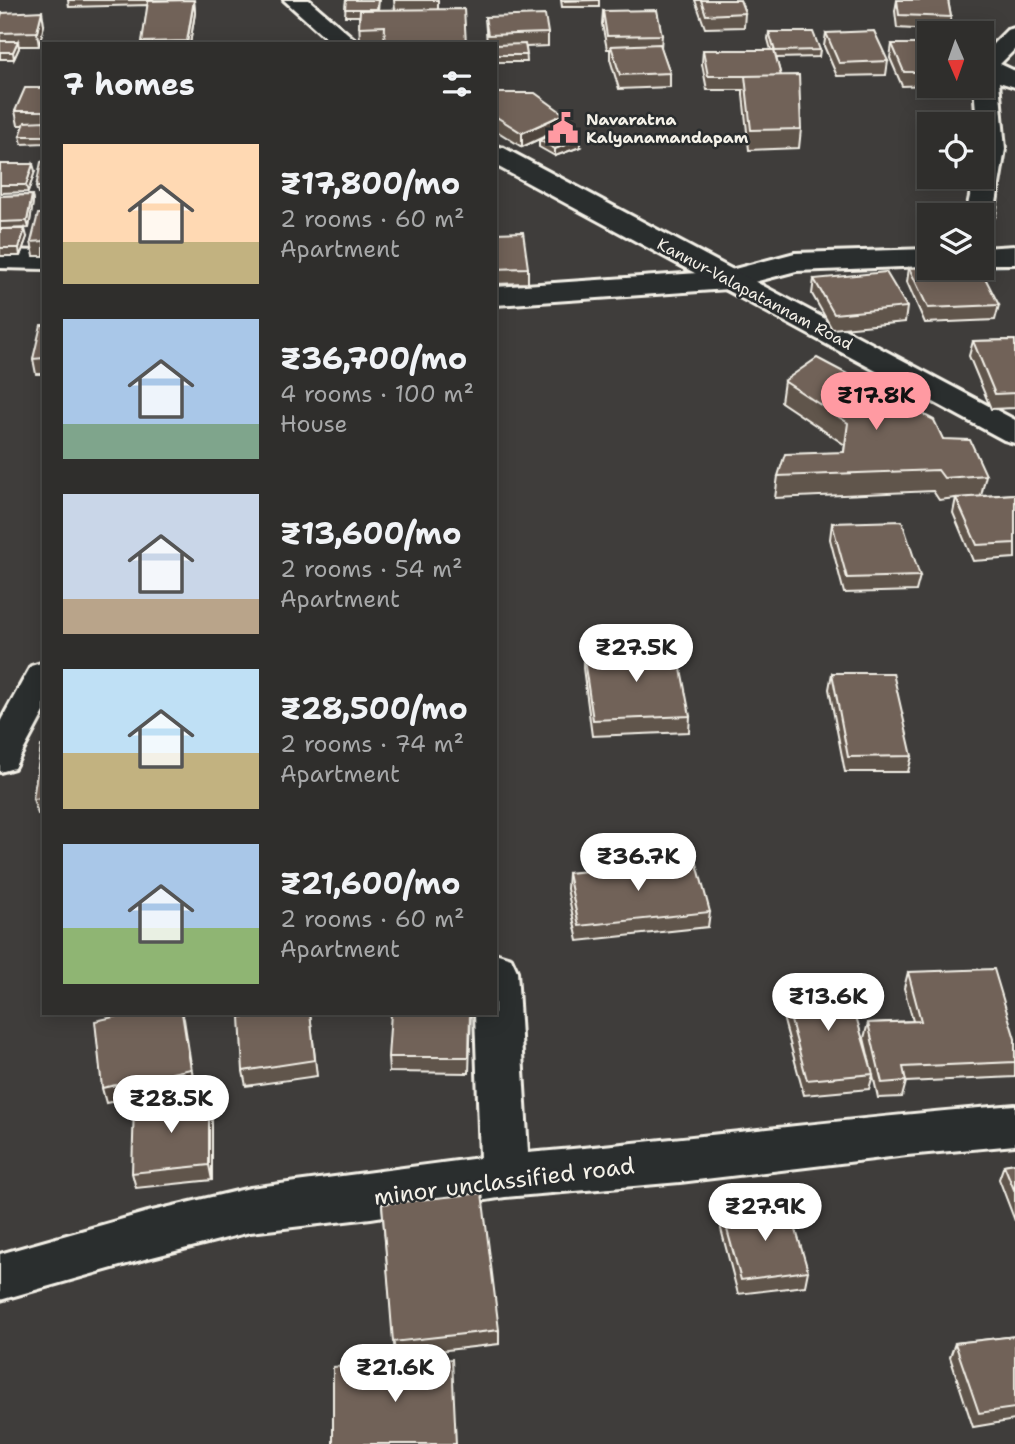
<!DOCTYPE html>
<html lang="en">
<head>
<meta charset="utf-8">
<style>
  body { margin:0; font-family:"Shantell Sans",sans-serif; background:#3b3a38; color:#f1f3f6; height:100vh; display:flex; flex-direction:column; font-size:26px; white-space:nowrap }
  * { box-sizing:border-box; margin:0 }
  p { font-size:23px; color:#a7a8a9 }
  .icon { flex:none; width:38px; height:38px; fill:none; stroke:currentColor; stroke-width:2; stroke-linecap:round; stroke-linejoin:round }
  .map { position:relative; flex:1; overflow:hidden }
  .drawer { position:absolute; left:42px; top:42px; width:455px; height:973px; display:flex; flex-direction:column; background:#2f2e2c; border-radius:0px; box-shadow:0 4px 18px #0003,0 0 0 2px #4a4a48 }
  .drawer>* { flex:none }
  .needle { width:46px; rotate:178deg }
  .buttons { position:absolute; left:917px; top:21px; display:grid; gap:14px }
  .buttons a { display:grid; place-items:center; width:77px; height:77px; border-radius:0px; background:#2f2e2c; box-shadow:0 4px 18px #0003,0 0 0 2px #4a4a48; font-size:35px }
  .price { position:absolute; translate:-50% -60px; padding:0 16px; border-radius:24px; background:#fff; color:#222; font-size:23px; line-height:46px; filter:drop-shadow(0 2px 4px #0008) }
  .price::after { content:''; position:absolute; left:50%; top:42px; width:21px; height:16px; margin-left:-10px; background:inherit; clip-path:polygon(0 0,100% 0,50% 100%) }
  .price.current { background:#ff9aa2; color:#111 }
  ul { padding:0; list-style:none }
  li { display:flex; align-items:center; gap:21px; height:175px; padding:0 21px }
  li span { display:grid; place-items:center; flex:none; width:196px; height:140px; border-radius:0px; color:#555 }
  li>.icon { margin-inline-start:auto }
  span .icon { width:84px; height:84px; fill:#fffc; stroke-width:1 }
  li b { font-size:30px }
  h2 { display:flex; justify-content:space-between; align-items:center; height:84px; padding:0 21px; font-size:30px }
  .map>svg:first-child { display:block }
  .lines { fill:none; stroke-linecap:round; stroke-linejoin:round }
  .stream { fill:#929ea3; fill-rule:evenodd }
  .street-casing { stroke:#f4f1e8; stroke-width:6 }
  .secondary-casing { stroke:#f4f1e8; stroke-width:6 }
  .street { fill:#2a2d2e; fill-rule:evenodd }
  .secondary { fill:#2a2d2e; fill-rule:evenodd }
  .wall { fill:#61544c; stroke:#f4f1e8; stroke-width:2 }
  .shaded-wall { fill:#4f453e; stroke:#f4f1e8; stroke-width:2 }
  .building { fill:#716258; stroke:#f4f1e8; stroke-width:2 }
  .labels { text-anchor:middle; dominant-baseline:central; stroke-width:5; stroke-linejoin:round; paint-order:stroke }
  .far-poi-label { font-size:16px; font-weight:bold; fill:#f4f1e8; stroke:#2a2d2e; text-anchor:start }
  .far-street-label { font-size:16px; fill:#f4f1e8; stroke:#2a2d2e }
  .near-street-label { font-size:23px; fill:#f4f1e8; stroke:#2a2d2e }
</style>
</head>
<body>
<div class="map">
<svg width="1015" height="1444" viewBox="0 0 1015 1444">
  <rect width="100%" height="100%" fill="#3f3d3b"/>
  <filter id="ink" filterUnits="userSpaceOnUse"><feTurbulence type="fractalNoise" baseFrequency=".0143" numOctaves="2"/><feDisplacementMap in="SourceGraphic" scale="14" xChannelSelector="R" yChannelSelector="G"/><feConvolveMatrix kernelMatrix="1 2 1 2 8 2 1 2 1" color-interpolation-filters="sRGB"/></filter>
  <g filter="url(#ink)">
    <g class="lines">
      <!-- stream -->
      <path class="stream" d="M 1015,261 L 1015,267 L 982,268 L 980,268 L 982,262 Z"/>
      <defs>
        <g id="street">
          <path d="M 1015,28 L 1015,49 L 1000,64 L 1015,71 L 1015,87 L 999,82 L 1005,149 L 994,215 L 990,221 L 982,223 L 982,215 L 966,215 L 974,177 L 982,177 L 982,124 L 977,124 L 974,86 L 982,86 L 982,55 L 1007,30 Z"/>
          <path d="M 1015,246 L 1015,264 L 982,264 L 982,248 Z"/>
          <path d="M 929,249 L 929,266 L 796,271 L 728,289 L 495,305 L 495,287 L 727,271 L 795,253 Z"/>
          <path d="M 0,250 L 44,251 L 44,269 L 0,268 Z"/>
          <path d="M 44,662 L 44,712 L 14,768 L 0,772 L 0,722 L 31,666 Z"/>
          <path d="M 495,953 L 511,958 L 517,971 L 528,1153 C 690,1139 852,1118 1015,1105 L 1015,1145 L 907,1155 L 680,1182 L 505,1197 L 371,1218 L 250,1232 L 148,1258 L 0,1300 L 0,1254 L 148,1212 L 250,1188 L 480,1158 L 475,1013 L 495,1013 Z"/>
        </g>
        <g id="secondary">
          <path d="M 284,0 L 309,0 L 360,44 L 333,44 Z"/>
          <path d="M 495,146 L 504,148 L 1015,420 L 1015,443 L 1004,440 L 495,165 Z"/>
        </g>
      </defs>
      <!-- street casing -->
      <use href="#street" class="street-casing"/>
      <!-- secondary casing -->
      <use href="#secondary" class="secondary-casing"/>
      <!-- street -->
      <use href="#street" class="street"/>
      <!-- secondary -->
      <use href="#secondary" class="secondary"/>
    </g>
    <!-- wall -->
    <g class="wall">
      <path d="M 68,0 L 194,0 L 195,13 L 190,44 L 142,44 L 148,5 L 69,7 Z"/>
      <path d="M 346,0 L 379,0 L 378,10 L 395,10 L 394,0 L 438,0 L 438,9 L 466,44 L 360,44 L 359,16 L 345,16 Z"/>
      <path d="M 561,0 L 599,0 L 599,7 L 562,7 Z"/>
      <path d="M 695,0 L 740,0 L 745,13 L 744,27 L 705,28 Z"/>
      <path d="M 897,0 L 948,0 L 951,17 L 948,31 L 897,28 L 895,11 Z"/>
      <path d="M 603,11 L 662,35 L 661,48 L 670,73 L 670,87 L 619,89 L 610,59 L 610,49 L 607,49 L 602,24 Z"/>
      <path d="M 485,17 L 548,33 L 548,46 L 526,47 L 527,62 L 495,62 L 495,44 L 487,44 Z"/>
      <path d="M 0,19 L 44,25 L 39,46 L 19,46 L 19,48 L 14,59 L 0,59 Z"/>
      <path d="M 769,32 L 820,50 L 819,57 L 776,58 L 781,76 L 801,129 L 799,148 L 749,150 L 743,95 L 743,90 L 707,90 L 702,64 L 703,50 L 771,50 L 768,39 Z"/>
      <path d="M 826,33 L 888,61 L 886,75 L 837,76 L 824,46 Z"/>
      <path d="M 892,44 L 929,44 L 929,85 L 902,86 L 890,58 Z"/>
      <path d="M 44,88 L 44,143 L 22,144 L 20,136 L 24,125 L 18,125 L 15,111 Z"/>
      <path d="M 495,93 L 564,114 L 563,128 L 522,147 L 495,130 Z"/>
      <path d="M 539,140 L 580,147 L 555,156 L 539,147 Z"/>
      <path d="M 44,161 L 44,194 L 38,194 L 36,187 Z"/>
      <path d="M 0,164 L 35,171 L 28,192 L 0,193 Z"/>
      <path d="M 32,195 L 33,202 L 29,228 L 1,229 L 27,237 L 20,256 L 0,256 L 0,196 Z"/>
      <path d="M 44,214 L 44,256 L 34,256 L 31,242 Z"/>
      <path d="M 495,233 L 528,268 L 528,283 L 495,284 Z"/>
      <path d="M 909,268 L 999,305 L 995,320 L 925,323 L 907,282 Z"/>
      <path d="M 814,279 L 907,307 L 905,322 L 832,329 L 812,294 Z"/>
      <path d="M 44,325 L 44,374 L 36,374 L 33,359 Z"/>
      <path d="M 1015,340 L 1015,408 L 991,409 L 969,356 L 973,341 Z"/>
      <path d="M 784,381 L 943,439 L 986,475 L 981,496 L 1015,494 L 1015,558 L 973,561 L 953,513 L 956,498 L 939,500 L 933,491 L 775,498 L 778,476 L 844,452 L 845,445 L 781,402 Z"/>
      <path d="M 832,523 L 920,576 L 916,591 L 844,593 L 830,539 Z"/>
      <path d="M 583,653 L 690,716 L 689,732 L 592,736 L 583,668 Z"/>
      <path d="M 832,673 L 912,756 L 908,772 L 845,772 L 829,689 Z"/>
      <path d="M 44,746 L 44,814 L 38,814 L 33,799 Z"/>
      <path d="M 568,873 L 710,912 L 708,927 L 578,941 L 567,889 Z"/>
      <path d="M 908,972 L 1015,1039 L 1015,1077 L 906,1082 L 902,1097 L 878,1098 L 873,1075 L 869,1089 L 804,1095 L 780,1006 L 783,991 L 871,1068 L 864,1038 L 868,1023 L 913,1021 L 904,988 Z"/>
      <path d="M 310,1013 L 317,1076 L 246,1086 L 243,1071 Z"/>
      <path d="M 471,1013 L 469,1073 L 389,1072 L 388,1057 Z"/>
      <path d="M 209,1098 L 212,1113 L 212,1180 L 136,1188 L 132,1173 Z"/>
      <path d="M 1015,1163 L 1015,1221 L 999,1179 L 1004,1165 Z"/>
      <path d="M 382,1204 L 499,1330 L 499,1344 L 395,1356 Z"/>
      <path d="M 723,1215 L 808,1271 L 805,1286 L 738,1294 L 721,1229 Z"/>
      <path d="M 1015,1336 L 1015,1420 L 973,1427 L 950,1357 L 955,1343 Z"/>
    </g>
    <!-- shaded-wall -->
    <g class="shaded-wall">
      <path d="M 194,0 L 195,13 L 190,44 L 187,44 Z"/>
      <path d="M 42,11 L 44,25 L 39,46 L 37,32 Z"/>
      <path d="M 18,41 L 19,48 L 14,59 L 13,52 Z"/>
      <path d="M 564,114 L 563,128 L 522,147 L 522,133 Z"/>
      <path d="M 580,139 L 580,147 L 555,156 L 555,149 Z"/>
      <path d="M 33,164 L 35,171 L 28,192 L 26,185 Z"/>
      <path d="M 32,195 L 33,202 L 29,228 L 27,221 Z"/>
      <path d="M 25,229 L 27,237 L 20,256 L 19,248 Z"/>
      <path d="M 182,1013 L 184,1019 L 194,1084 L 106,1103 L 102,1088 Z"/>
      <path d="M 209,1098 L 212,1113 L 212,1180 L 209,1165 Z"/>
    </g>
    <!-- building -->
    <g class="building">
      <path d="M 194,0 L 187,41 L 142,42 L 148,1 Z"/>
      <path d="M 346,0 L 378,0 L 377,9 L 345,9 Z"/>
      <path d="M 562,0 L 599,0 L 562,1 Z"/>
      <path d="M 701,0 L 740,0 L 745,13 L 706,15 Z"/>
      <path d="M 897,0 L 948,0 L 951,17 L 899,15 Z"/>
      <path d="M 464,9 L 466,44 L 384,44 L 385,26 L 359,27 L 360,10 Z"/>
      <path d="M 657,10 L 662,35 L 607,36 L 603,11 Z"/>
      <path d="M 42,11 L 37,32 L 0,33 L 0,19 L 2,13 Z"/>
      <path d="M 545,15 L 548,33 L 488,35 L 485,17 Z"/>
      <path d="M 874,31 L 888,61 L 839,63 L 826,33 Z"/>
      <path d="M 769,32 L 813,32 L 820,50 L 775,51 Z"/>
      <path d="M 0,41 L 18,41 L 13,52 L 0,52 Z"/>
      <path d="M 525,44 L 527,55 L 495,55 L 495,45 Z"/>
      <path d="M 660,44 L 670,73 L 620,75 L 611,46 Z"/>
      <path d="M 892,44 L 929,44 L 929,72 L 904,72 Z"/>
      <path d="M 703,50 L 774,50 L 781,76 L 708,76 Z"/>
      <path d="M 799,75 L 801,129 L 751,130 L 745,76 Z"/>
      <path d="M 25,88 L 44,88 L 44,111 L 15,111 Z"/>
      <path d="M 495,93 L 535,93 L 564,114 L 522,133 L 495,116 Z"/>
      <path d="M 44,121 L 44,136 L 20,136 L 25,122 Z"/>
      <path d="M 564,130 L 580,139 L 555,149 L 539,140 Z"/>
      <path d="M 44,161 L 44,187 L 36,187 L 41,162 Z"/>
      <path d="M 0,164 L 33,164 L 26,185 L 0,185 Z"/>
      <path d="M 32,195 L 27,221 L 0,222 L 0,196 Z"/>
      <path d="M 38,214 L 44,214 L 44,241 L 31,242 Z"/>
      <path d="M 0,229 L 25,229 L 19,248 L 0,248 Z"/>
      <path d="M 523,232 L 528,268 L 495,269 L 495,233 Z"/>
      <path d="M 929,267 L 929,268 L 980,268 L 999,305 L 928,308 L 909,268 Z"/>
      <path d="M 886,272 L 907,307 L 834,314 L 814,279 Z"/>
      <path d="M 41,325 L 44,325 L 44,358 L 33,359 Z"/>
      <path d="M 1015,340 L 1015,393 L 995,394 L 973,341 Z"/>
      <path d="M 817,358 L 934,420 L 943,439 L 970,440 L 986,475 L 944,478 L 938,470 L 778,476 L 785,454 L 844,452 L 848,423 L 784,381 Z"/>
      <path d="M 1015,494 L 1015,543 L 977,545 L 956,498 Z"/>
      <path d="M 902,521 L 920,576 L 847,578 L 832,523 Z"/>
      <path d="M 677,648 L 690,716 L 593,720 L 583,653 Z"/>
      <path d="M 832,673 L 893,673 L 912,756 L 848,757 Z"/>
      <path d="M 41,746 L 44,746 L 44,798 L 33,799 Z"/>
      <path d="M 696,860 L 710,912 L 579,926 L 568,873 Z"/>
      <path d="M 994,969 L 1015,1039 L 1015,1062 L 903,1067 L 906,1081 L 882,1083 L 868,1023 L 921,1021 L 908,972 Z"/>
      <path d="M 847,986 L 873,1074 L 807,1080 L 783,991 Z"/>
      <path d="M 132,1013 L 182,1013 L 191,1069 L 102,1088 L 95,1021 Z"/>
      <path d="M 271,1013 L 310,1013 L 315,1060 L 243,1071 L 240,1017 Z"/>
      <path d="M 391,1013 L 470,1013 L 469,1057 L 388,1057 Z"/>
      <path d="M 209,1098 L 209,1165 L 132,1173 L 134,1105 Z"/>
      <path d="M 1015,1163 L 1015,1192 L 1004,1165 Z"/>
      <path d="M 482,1193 L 499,1330 L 393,1342 L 382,1204 Z"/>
      <path d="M 789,1206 L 808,1271 L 741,1280 L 723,1215 Z"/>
      <path d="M 1015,1336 L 1015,1408 L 979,1413 L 955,1343 Z"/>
      <path d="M 452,1359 L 456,1444 L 333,1444 L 333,1367 Z"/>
    </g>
  </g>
  <!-- icons -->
  <defs>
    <symbol id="civic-bare" viewBox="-9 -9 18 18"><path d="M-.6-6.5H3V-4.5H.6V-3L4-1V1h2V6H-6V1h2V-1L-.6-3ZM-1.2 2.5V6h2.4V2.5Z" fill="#ff9aa2" stroke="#2a2d2e" stroke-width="2.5" paint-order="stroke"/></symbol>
  </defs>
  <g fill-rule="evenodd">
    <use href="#civic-bare" x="541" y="106" width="44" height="44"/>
  </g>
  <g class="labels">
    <!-- far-poi labels -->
    <g class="far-poi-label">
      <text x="586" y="119">Navaratna<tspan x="586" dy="18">Kalyanamandapam</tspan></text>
    </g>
    <!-- far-street labels -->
    <g class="far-street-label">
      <text transform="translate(755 294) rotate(28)">Kannur-Valapatannam Road</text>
    </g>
    <!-- near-street labels -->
    <g class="near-street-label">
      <text transform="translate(504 1181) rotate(-7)">minor unclassified road</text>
    </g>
  </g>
</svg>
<div class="buttons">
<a><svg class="needle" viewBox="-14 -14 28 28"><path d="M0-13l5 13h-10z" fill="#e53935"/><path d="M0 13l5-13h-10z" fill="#a7a8a9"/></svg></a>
<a><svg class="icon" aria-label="locate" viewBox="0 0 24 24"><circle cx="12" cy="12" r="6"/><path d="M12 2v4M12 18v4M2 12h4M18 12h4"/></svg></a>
<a><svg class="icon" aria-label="layers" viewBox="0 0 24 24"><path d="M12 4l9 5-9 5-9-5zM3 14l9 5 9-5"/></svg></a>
</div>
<b class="price current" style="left:876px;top:432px">₹17.8K</b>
<b class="price" style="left:636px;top:684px">₹27.5K</b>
<b class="price" style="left:638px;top:893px">₹36.7K</b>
<b class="price" style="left:828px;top:1033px">₹13.6K</b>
<b class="price" style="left:171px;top:1135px">₹28.5K</b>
<b class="price" style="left:765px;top:1243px">₹27.9K</b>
<b class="price" style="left:395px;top:1404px">₹21.6K</b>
<section class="drawer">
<h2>7 homes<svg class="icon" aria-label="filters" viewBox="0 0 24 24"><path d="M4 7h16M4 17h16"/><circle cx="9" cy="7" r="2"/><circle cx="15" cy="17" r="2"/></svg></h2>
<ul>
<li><span style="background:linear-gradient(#ffd9b3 70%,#c2b280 0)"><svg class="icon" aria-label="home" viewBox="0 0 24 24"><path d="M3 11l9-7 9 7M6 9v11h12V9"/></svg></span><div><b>₹17,800/mo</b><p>2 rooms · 60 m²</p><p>Apartment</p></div></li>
<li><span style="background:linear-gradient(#a9c7e8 75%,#7fa58c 0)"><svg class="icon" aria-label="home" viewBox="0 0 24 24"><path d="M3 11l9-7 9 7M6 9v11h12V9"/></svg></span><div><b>₹36,700/mo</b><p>4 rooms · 100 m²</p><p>House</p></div></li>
<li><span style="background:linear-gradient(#c9d6e8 75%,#b9a48a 0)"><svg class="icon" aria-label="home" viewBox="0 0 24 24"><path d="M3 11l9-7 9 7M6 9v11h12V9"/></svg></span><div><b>₹13,600/mo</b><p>2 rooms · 54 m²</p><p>Apartment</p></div></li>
<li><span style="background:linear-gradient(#bfe0f5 60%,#c2b280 0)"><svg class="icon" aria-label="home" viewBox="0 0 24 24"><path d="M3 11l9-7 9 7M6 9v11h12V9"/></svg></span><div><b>₹28,500/mo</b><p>2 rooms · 74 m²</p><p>Apartment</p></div></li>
<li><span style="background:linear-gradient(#a9c7e8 60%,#8fb573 0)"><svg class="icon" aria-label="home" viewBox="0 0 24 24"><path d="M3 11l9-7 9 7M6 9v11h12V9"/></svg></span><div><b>₹21,600/mo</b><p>2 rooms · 60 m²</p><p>Apartment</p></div></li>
</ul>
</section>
</div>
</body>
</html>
